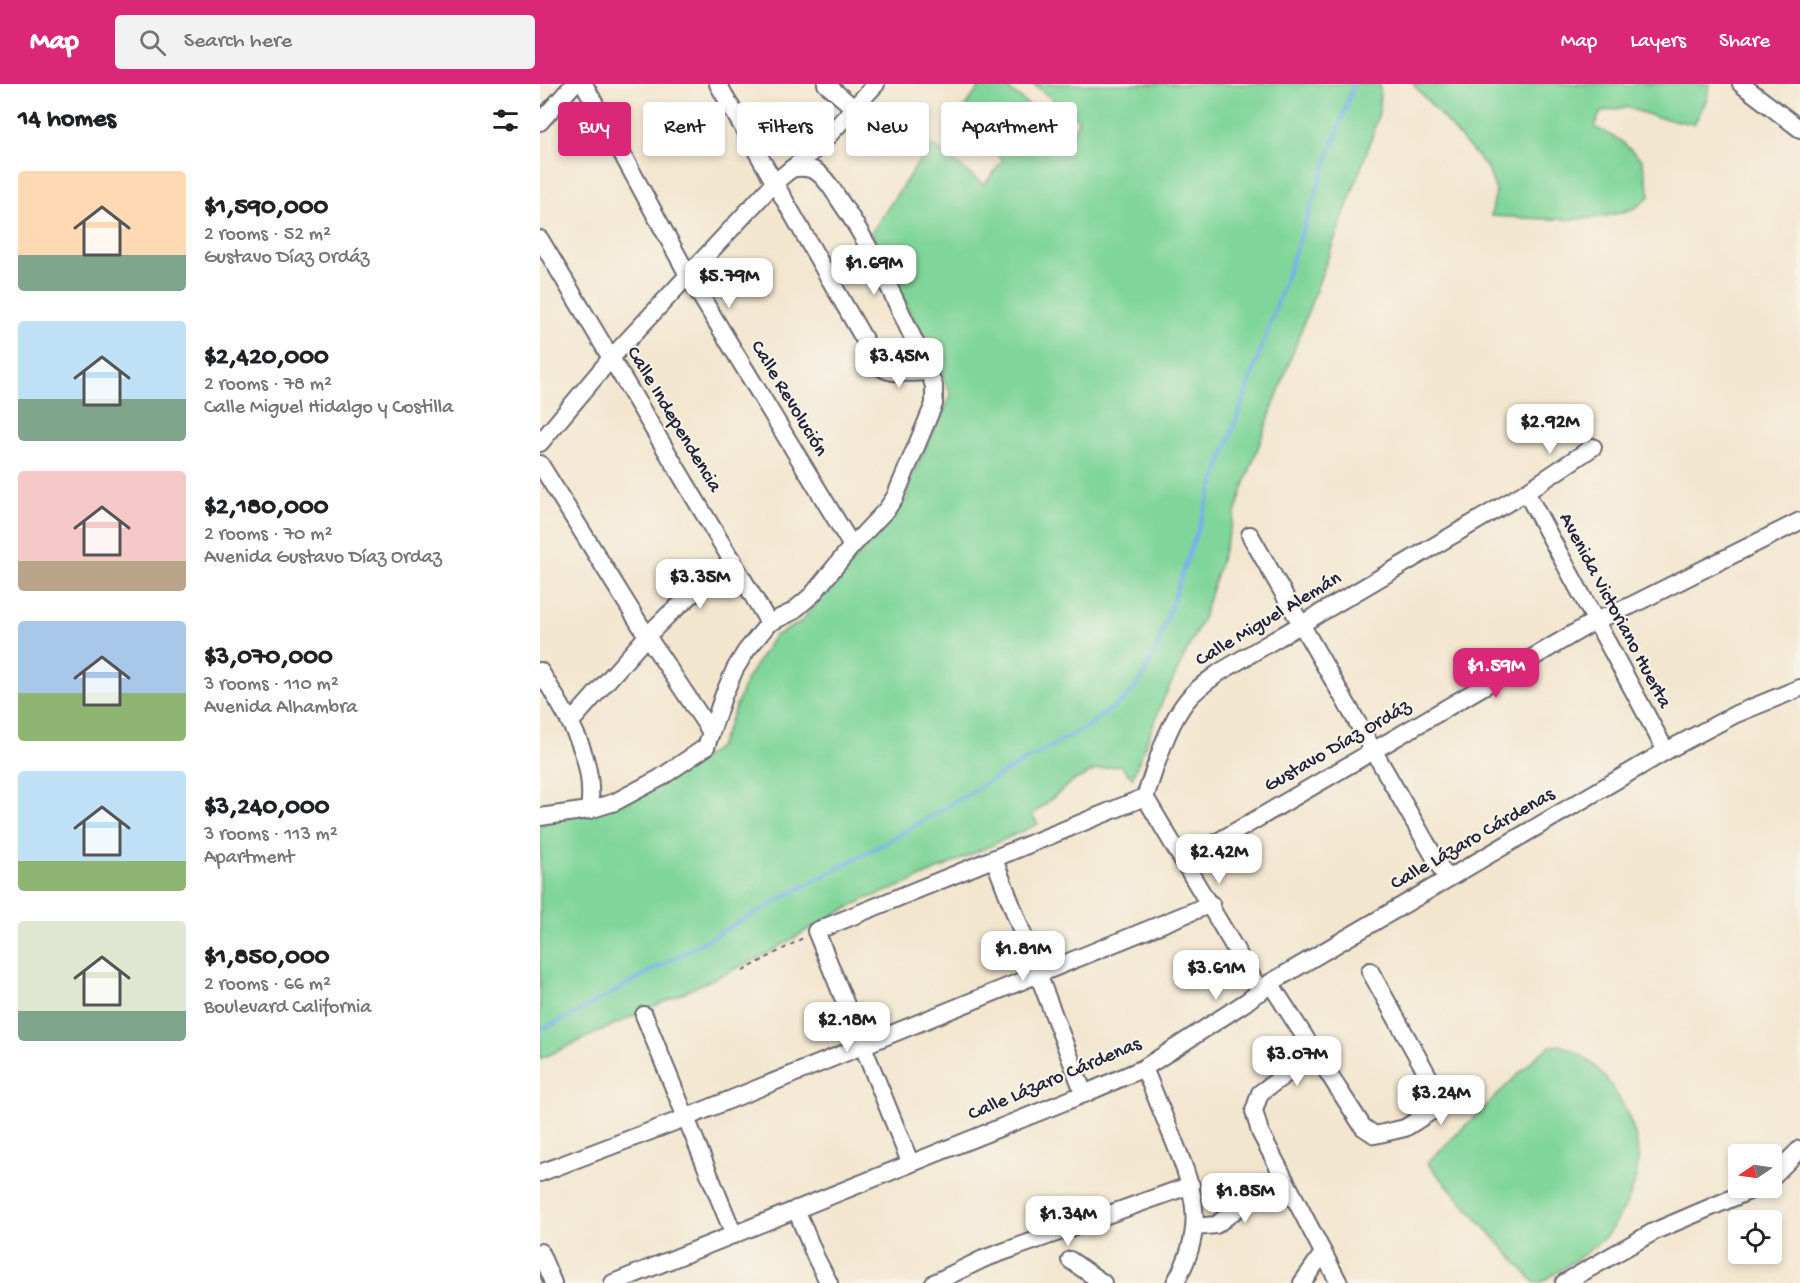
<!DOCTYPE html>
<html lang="en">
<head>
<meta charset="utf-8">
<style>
  body { margin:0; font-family:"Gochi Hand",sans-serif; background:#f2f2f2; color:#202124; height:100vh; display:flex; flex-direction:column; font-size:22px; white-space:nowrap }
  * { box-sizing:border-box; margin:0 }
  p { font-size:20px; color:#757577 }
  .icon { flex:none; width:33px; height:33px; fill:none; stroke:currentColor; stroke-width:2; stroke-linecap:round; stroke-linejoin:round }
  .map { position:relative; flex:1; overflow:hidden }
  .panel { display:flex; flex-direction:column; background:#fff; width:540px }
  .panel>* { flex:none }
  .guide { position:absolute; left:18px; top:18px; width:570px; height:54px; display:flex; gap:12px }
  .needle { width:39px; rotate:257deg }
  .tools { position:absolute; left:1188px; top:1060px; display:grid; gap:12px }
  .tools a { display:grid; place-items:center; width:54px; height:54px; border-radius:6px; background:#fff; box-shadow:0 3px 9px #0003; font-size:30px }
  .price { position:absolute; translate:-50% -51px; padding:0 14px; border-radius:12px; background:#fff; color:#222; font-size:20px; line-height:39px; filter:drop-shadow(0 2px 3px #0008) }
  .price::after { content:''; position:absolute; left:50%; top:36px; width:18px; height:14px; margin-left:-9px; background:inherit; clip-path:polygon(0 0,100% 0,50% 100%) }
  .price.on { background:#db2777; color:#fff }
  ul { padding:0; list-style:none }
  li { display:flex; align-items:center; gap:18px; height:150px; padding:0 18px }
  li span { display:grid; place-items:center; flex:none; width:168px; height:120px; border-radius:6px; color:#555 }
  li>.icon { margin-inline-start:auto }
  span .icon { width:72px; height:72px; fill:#fffc; stroke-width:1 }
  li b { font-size:26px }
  h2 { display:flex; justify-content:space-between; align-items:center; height:72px; padding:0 18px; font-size:26px }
  .pill { padding:0 21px; border-radius:6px; background:#fff; box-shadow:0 3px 9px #0003; font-size:21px; line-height:54px }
  .pill.on { background:#db2777; color:#fff }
  header { display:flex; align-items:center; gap:36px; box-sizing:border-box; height:84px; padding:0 30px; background:#db2777; color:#fff }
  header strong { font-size:28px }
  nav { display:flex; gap:33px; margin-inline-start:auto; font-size:21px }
  .search { width:420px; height:54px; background:#f2f2f2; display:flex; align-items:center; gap:15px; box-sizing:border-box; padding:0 21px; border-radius:6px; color:#757577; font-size:22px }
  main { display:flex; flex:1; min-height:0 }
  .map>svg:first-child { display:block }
  .green { fill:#80d69a; stroke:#517c6a; stroke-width:1.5 }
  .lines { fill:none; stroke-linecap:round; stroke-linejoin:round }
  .stream { stroke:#77b1e8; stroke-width:4 }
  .minor-casing { stroke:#6b676f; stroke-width:20 }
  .path { stroke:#6b676f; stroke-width:2; stroke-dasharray:4.5 4.5; stroke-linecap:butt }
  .minor { stroke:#fff; stroke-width:16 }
  .labels { text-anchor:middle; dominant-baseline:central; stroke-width:4.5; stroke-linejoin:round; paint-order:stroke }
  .street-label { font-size:20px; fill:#22223b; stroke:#f7f3e8 }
</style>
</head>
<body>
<header>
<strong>Map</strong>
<div class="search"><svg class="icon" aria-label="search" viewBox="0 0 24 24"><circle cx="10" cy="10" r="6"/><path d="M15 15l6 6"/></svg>Search here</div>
<nav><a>Map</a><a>Layers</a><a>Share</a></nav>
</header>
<main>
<section class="panel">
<h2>14 homes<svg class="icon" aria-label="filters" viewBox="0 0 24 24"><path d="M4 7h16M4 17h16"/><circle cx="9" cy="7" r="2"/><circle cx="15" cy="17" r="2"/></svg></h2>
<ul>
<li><span style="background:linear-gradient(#ffd9b3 70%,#7fa58c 0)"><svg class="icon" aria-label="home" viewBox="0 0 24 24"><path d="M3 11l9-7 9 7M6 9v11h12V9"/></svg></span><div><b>$1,590,000</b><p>2 rooms · 52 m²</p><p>Gustavo Díaz Ordáz</p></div></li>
<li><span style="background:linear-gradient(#bfe0f5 65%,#7fa58c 0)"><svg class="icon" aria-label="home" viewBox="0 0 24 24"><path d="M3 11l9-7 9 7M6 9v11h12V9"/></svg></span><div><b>$2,420,000</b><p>2 rooms · 78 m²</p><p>Calle Miguel Hidalgo y Costilla</p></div></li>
<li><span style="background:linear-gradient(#f6c9c9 75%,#b9a48a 0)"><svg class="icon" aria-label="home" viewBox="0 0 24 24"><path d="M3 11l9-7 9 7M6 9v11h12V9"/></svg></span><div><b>$2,180,000</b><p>2 rooms · 70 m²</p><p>Avenida Gustavo Díaz Ordaz</p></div></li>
<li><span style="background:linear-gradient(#a9c7e8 60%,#8fb573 0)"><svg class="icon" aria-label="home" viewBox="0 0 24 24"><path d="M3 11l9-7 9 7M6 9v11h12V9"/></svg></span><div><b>$3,070,000</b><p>3 rooms · 110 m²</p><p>Avenida Alhambra</p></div></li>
<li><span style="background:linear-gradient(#bfe0f5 75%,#8fb573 0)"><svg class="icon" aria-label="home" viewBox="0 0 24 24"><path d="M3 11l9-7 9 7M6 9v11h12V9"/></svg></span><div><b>$3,240,000</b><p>3 rooms · 113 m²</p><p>Apartment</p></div></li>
<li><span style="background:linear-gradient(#dfe7d0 75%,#7fa58c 0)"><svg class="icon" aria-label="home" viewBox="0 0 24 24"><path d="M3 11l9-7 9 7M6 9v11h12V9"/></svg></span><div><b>$1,850,000</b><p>2 rooms · 66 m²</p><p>Boulevard California</p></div></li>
</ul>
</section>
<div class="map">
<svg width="1260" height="1199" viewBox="0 0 1260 1199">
  <rect width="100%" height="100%" fill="#f7f3e8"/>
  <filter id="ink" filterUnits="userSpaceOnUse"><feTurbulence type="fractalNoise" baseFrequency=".0167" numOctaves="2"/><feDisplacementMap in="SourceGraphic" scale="12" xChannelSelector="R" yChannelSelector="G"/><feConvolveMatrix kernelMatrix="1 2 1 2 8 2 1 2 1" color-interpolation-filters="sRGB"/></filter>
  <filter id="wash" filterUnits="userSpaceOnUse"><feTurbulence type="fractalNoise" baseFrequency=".008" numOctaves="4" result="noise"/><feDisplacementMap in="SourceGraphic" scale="24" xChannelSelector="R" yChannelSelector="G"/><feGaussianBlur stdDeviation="1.35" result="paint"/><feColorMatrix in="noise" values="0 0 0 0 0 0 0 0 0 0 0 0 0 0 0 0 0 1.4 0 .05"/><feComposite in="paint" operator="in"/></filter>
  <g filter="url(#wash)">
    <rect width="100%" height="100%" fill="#f3e6cf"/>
    <!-- green -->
    <g class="green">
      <path d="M 442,0 L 462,0 L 530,53 L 539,36 L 493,0 L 839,0 L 840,2 L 839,28 L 830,59 L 702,407 L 663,534 L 624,614 L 592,694 L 580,681 L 556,686 L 533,697 L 492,731 L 498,740 L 364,801 L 323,816 L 277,840 L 227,870 L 0,975 L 0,740 C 56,721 138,701 180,661 L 207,595 L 234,552 L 260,539 L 368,414 L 367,403 L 411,311 L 331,149 L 376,82 L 393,61 L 444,101 L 463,76 L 414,37 Z"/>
      <path d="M 873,0 L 1170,0 L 1166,17 L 1154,40 L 1116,33 L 1086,23 L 1061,28 L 1054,43 L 1080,56 L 1102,76 L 1110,111 C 1105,116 1099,123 1092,125 C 1050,141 995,134 951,132 L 956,107 L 948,85 Z"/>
      <path d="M 1019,961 C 1043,967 1065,990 1077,1011 C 1102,1051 1106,1086 1082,1128 C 1077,1137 1071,1147 1064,1154 C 1045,1172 1021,1185 1000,1199 L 995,1199 L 887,1079 L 998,971 L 1011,962 Z"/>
    </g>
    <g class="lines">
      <!-- stream -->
      <path class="stream" d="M 0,946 L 36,929 L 253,808 L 347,758 L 463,689 L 548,642 L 585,615 L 599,599 L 613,573 L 814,0"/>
    </g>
  </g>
  <g filter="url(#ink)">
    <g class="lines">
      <defs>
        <g id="minor">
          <path d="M 44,0 L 148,191 L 312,462"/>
          <path d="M 178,0 L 340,283 C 354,292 373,288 389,288"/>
          <path d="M 286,0 L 314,24"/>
          <path d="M 1201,0 L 1260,45"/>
          <path d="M 0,38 L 34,0"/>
          <path d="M 0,155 L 229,539"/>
          <path d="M 0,359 L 72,273 L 234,99 L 277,64 L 336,0"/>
          <path d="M 0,380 L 107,552 L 171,648"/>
          <path d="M 986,408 L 1126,667"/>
          <path d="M 710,451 L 907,795"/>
          <path d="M 0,587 C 26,630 57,674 49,726"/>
          <path d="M 31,638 L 107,552 L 128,531 L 193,476"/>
          <path d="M 605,713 L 721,908"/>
          <path d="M 0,733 L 49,726 L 75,718 L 120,694 L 166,663 L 184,610 L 195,585 L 206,567 L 229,539 L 252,528 L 272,511 L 312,462 L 347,425 L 355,413 L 394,320 L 394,302 L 389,288 C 361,230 337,170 300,117 C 294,108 287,95 277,88 C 269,83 260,83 251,85"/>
          <path d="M 454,775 L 544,1010"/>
          <path d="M 645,777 L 1055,537 L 1090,522 L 1260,437"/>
          <path d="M 730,899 L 823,1043 L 835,1051 L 865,1044 L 903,1020 L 901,1015 L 830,887"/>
          <path d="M 104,931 L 194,1151"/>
          <path d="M 775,969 L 720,1009 L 714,1027 L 720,1048 L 799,1199"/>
          <path d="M 604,984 C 614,1008 624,1033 634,1057 C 656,1111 666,1145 635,1199"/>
          <path d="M 370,1078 L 276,847 L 605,713 C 617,680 626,642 648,615 C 657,604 669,596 680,588 L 986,408 L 1053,363"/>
          <path d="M 0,1089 L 145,1034 L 671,820"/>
          <path d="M 1232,1093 L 1260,1065"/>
          <path d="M 256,1125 L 276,1174 L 289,1199"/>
          <path d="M 655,1143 L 676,1141 L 714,1112 L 746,1098"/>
          <path d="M 0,1168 L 13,1199"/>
          <path d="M 530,1176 L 563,1199"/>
          <path d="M 73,1199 L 544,1010 L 604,984 L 706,918 L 730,899 L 1126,667 L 1196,630 L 1260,604"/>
          <path d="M 394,1199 L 443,1175 L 651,1101"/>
          <path d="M 762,1199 L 783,1169"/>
          <path d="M 1024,1199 L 1115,1147 L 1216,1104"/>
        </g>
      </defs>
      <!-- minor casing -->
      <use href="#minor" class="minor-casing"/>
      <!-- path -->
      <path class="path" d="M 203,887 L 263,854"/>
      <!-- minor -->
      <use href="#minor" class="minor"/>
    </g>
  </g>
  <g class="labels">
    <!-- street labels -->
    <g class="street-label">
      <text transform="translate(248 315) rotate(59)">Calle Revolución</text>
      <text transform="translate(133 336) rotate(59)">Calle Independencia</text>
      <text transform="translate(1074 527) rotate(62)">Avenida Victoriano Huerta</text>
      <text transform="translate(729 536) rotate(-31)">Calle Miguel Alemán</text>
      <text transform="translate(798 663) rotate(-30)">Gustavo Díaz Ordáz</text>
      <text transform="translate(933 756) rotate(-30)">Calle Lázaro Cárdenas</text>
      <text transform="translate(515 996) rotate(-23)">Calle Lázaro Cárdenas</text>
    </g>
  </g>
</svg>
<div class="tools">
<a><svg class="needle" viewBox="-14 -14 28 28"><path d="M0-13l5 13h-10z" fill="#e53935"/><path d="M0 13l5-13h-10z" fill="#757577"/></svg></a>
<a><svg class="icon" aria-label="locate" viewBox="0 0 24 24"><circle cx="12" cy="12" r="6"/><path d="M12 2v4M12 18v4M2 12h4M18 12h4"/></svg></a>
</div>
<b class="price" style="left:334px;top:212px">$1.69M</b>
<b class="price" style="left:189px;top:225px">$5.79M</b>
<b class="price" style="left:359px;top:305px">$3.45M</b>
<b class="price" style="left:1010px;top:371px">$2.92M</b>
<b class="price" style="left:160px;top:526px">$3.35M</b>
<b class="price on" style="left:956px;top:615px">$1.59M</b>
<b class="price" style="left:679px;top:801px">$2.42M</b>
<b class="price" style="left:483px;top:898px">$1.81M</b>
<b class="price" style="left:676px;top:917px">$3.61M</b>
<b class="price" style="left:307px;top:969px">$2.18M</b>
<b class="price" style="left:757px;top:1003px">$3.07M</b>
<b class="price" style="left:901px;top:1042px">$3.24M</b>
<b class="price" style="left:705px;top:1140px">$1.85M</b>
<b class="price" style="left:528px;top:1163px">$1.34M</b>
<div class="guide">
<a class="pill on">Buy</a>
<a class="pill">Rent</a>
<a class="pill">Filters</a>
<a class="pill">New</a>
<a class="pill">Apartment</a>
</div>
</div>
</main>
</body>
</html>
